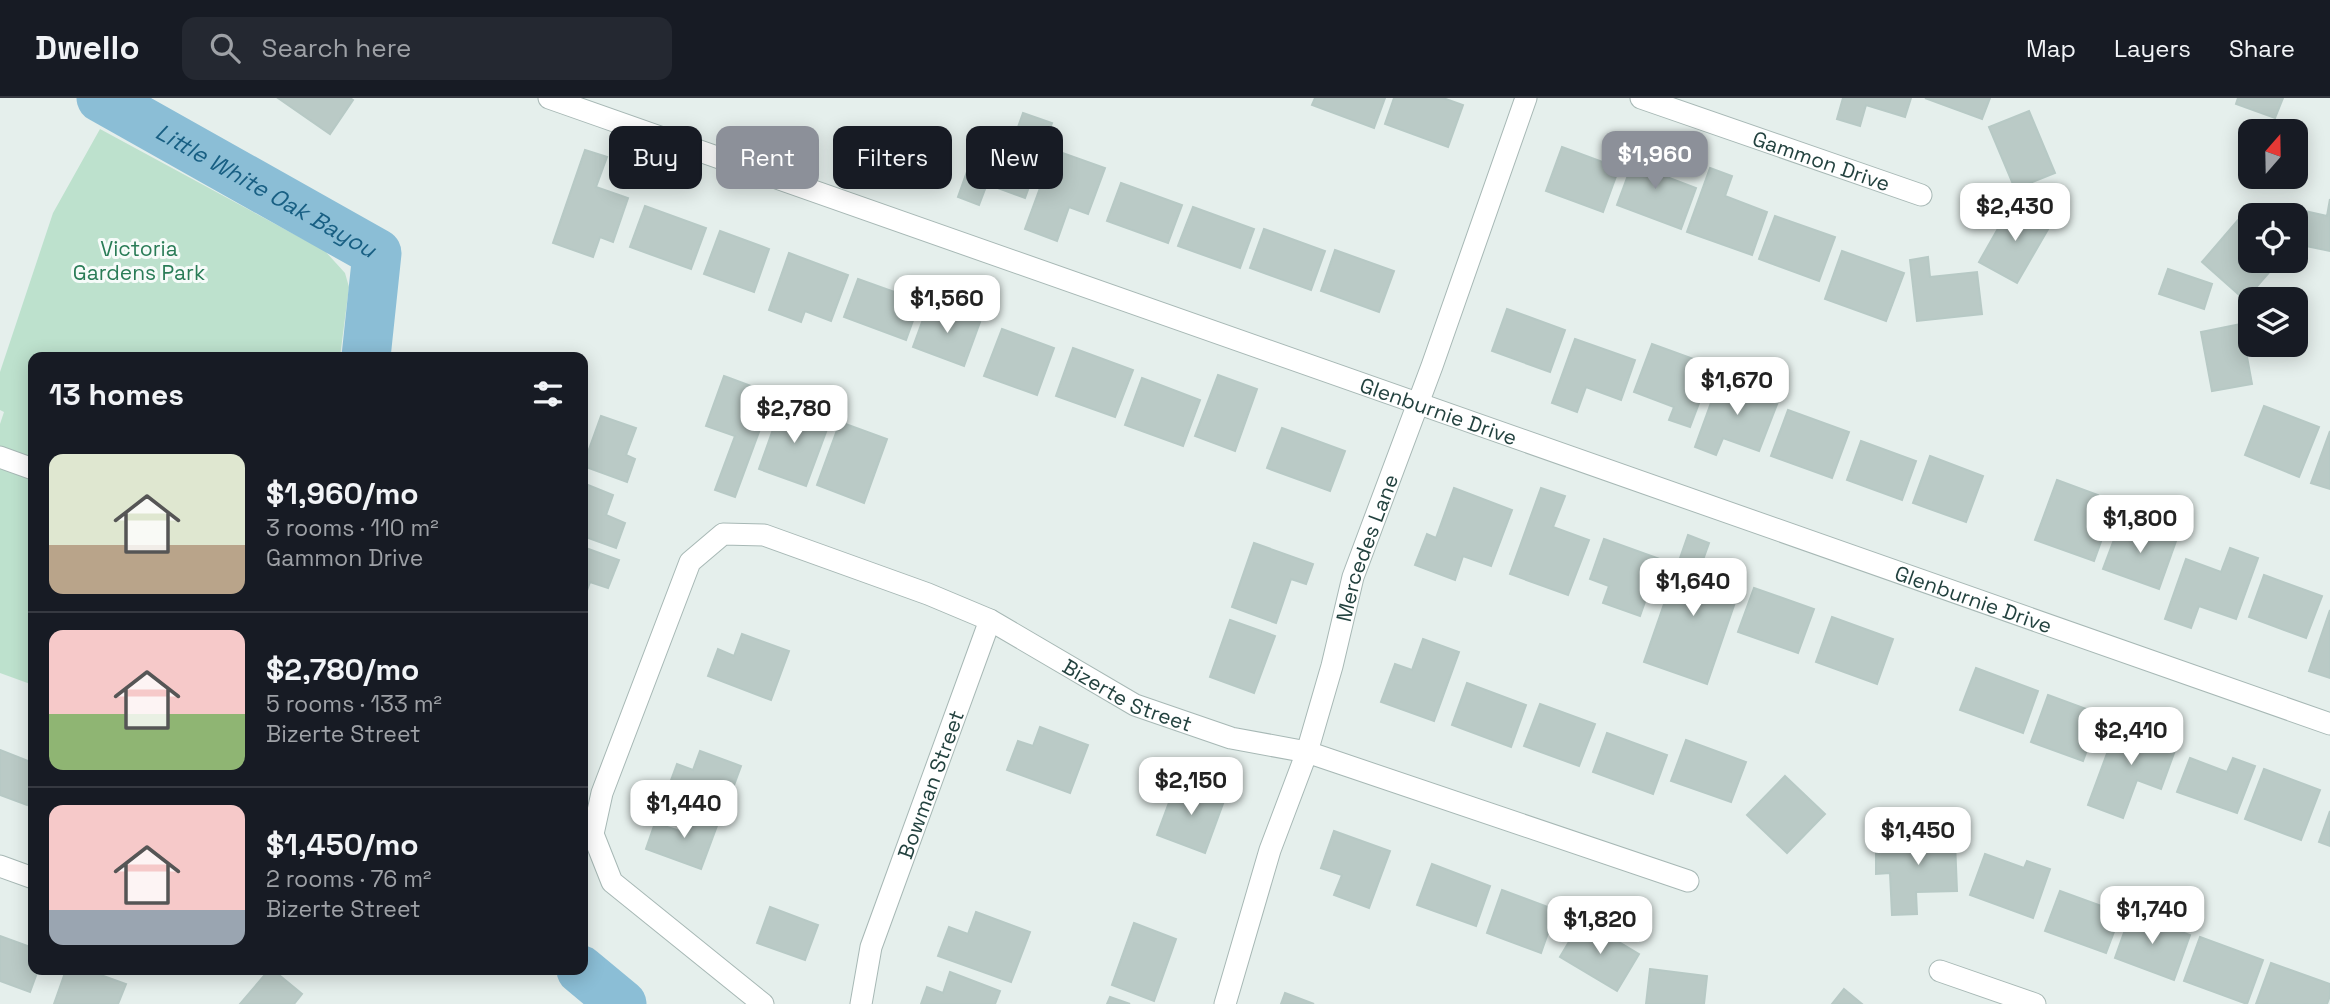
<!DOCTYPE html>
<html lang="en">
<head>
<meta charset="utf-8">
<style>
  body { margin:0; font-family:"Space Grotesk",sans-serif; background:#242831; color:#f1f3f6; height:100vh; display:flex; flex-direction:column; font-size:26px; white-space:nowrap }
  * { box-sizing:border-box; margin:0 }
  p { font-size:23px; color:#9ea1a6 }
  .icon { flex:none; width:38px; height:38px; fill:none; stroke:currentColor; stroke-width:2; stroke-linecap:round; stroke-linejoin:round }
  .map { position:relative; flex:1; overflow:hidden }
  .drawer { position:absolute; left:28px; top:254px; width:560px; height:623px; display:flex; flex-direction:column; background:#171b24; border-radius:14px; box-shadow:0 4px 18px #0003 }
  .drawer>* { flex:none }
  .banner { position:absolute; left:609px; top:28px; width:665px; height:63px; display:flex; gap:14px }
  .needle { width:46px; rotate:20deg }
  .controls { position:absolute; left:2238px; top:21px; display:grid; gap:14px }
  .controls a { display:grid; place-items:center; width:70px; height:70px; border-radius:14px; background:#171b24; box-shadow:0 4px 18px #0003; font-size:35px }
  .price { position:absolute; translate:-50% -60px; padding:0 16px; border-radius:14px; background:#fff; color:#222; font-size:23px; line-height:46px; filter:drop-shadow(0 2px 4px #0008) }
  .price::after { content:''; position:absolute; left:50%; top:42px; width:21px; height:16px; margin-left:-10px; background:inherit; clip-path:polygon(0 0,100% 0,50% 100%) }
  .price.current { background:#8c9099; color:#fff }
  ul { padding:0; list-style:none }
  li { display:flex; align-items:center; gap:21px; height:175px; padding:0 21px }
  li+li { border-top:2px solid #363941 }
  li span { display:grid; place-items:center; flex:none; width:196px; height:140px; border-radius:14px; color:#555 }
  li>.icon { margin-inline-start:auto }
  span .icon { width:84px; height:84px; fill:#fffc; stroke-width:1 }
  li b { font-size:30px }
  h2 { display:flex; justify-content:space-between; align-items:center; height:84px; padding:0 21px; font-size:30px }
  .pill { padding:0 24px; border-radius:14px; background:#171b24; box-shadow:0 4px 18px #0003; font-size:24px; line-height:63px }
  .pill.current { background:#8c9099; color:#fff }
  header { display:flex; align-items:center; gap:42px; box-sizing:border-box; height:98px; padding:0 35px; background:#171b24; border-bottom:2px solid #363941 }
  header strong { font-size:33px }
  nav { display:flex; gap:38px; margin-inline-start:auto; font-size:24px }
  .search { width:490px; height:63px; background:#242831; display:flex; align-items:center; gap:18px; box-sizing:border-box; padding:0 24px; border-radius:14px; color:#9ea1a6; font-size:26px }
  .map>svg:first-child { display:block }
  .green { fill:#bde1cd }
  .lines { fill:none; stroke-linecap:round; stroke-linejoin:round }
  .river { stroke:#8bbed6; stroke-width:49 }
  .building { fill:#bacac6; stroke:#b7c9c5; stroke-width:2 }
  .street-casing { stroke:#a7b8b5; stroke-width:23 }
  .street { stroke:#fff; stroke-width:21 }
  .labels { text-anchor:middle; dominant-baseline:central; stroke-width:6; stroke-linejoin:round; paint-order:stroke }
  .street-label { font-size:21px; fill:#23423f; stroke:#f6fbf9 }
  .park-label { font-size:21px; fill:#2a7c57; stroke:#f6fbf9 }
  .water-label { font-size:23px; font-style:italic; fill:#185f83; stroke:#f6fbf9 }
</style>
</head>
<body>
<header>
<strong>Dwello</strong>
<div class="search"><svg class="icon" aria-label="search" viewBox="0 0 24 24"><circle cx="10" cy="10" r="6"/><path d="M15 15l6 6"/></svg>Search here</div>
<nav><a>Map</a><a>Layers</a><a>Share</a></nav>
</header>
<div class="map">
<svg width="2330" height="906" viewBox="0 0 2330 906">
  <rect width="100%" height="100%" fill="#e5efec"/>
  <!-- green -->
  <path class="green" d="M 100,31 L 325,153 L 345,175 L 349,189 L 340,259 L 33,259 L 33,587 L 0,575 L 0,326 L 4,314 L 0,312 L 0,274 L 53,115 Z"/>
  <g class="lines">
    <!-- river -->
    <g class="river">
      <path id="s1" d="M 101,0 L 377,155 L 366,259"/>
      <path d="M 581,872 L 622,906"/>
    </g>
  </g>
  <!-- building -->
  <g class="building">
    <path d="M 278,0 L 350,0 L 353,2 L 330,36 Z"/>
    <path d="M 1315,0 L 1385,0 L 1374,30 L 1312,7 Z"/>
    <path d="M 1394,0 L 1443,0 L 1463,7 L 1448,49 L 1385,26 Z"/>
    <path d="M 1843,0 L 1911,0 L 1905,19 L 1866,7 L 1860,28 L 1837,21 Z"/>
    <path d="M 1925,0 L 1990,0 L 1982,21 Z"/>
    <path d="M 2238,0 L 2283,0 L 2275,20 L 2236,6 Z"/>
    <path d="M 2029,13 L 2055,75 L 2015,91 L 1989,29 Z"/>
    <path d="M 1023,15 L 1052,25 L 1025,100 L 987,86 L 979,107 L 958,99 L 980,37 L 1011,49 Z"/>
    <path d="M 1640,45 L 1659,52 L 1651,73 L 1696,90 L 1681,131 L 1617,107 Z"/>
    <path d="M 1562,49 L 1619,70 L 1603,114 L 1546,93 Z"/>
    <path d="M 585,52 L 607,59 L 596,89 L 628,100 L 613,144 L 600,139 L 593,159 L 553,145 Z"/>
    <path d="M 1054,52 L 1105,70 L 1088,116 L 1069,109 L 1057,143 L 1025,131 Z"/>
    <path d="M 1710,70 L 1732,78 L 1725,98 L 1767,114 L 1752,157 L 1687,134 Z"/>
    <path d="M 1121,85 L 1182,107 L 1168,145 L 1107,123 Z"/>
    <path d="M 2330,101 L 2330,153 L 2296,146 L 2296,111 L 2327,118 Z"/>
    <path d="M 2013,104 L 2051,126 L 2017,185 L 1979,164 Z"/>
    <path d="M 645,108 L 706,130 L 691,171 L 630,149 Z"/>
    <path d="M 1193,109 L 1254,131 L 1240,170 L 1178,148 Z"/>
    <path d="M 1775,118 L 1835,139 L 1819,183 L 1759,161 Z"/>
    <path d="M 2239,121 L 2250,130 L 2250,163 L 2279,163 L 2245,202 L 2202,164 Z"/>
    <path d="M 1264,131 L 1325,153 L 1311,192 L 1250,170 Z"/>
    <path d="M 720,133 L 769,151 L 754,194 L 704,176 Z"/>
    <path d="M 1335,152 L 1394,173 L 1379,214 L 1321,193 Z"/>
    <path d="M 1842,153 L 1904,175 L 1886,223 L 1825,201 Z"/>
    <path d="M 789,155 L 848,177 L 831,223 L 805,213 L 801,224 L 769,212 Z"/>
    <path d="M 1928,159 L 1930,179 L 1977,174 L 1982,216 L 1917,223 L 1910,162 Z"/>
    <path d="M 2168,171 L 2212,186 L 2204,211 L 2159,196 Z"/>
    <path d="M 858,181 L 920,203 L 906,242 L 844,219 Z"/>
    <path d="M 929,205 L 980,224 L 964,268 L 913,249 Z"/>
    <path d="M 1507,211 L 1565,232 L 1550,274 L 1492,253 Z"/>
    <path d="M 2241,226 L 2252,286 L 2212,293 L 2201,234 Z"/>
    <path d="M 1002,231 L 1054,250 L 1037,297 L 984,278 Z"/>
    <path d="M 1575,241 L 1635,262 L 1621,302 L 1586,289 L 1577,314 L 1552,305 Z"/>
    <path d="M 1652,246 L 1713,268 L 1690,329 L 1669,322 L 1674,309 L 1634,294 Z"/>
    <path d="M 1073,250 L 1133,272 L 1115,319 L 1056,298 Z"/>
    <path d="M 1218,277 L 1257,291 L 1235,353 L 1195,338 Z"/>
    <path d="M 724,278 L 773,296 L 735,399 L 715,392 L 735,338 L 706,328 Z"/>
    <path d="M 1142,280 L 1200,302 L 1183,348 L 1125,327 Z"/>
    <path d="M 1720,280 L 1779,301 L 1759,353 L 1723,340 L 1716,357 L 1695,349 Z"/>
    <path d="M 782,306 L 830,323 L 806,388 L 759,371 Z"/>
    <path d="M 2264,308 L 2319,329 L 2299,379 L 2245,357 Z"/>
    <path d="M 1788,312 L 1849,334 L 1832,380 L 1771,358 Z"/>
    <path d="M 601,318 L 636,330 L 626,357 L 635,361 L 627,384 L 583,368 Z"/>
    <path d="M 840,324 L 887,341 L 864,405 L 817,387 Z"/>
    <path d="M 1282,330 L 1345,353 L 1330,393 L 1267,370 Z"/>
    <path d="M 2330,333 L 2330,391 L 2311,385 Z"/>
    <path d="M 1861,343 L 1916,363 L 1902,402 L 1847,382 Z"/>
    <path d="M 1930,358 L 1983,378 L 1966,424 L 1913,405 Z"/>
    <path d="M 2057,382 L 2098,397 L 2091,418 L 2108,424 L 2094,463 L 2035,442 Z"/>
    <path d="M 583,385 L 613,397 L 606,417 L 625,425 L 616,450 L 583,438 Z"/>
    <path d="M 1454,390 L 1512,412 L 1491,468 L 1463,458 L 1455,482 L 1415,467 L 1427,436 L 1436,440 Z"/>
    <path d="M 1541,390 L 1565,398 L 1553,429 L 1589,442 L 1568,497 L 1510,476 Z"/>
    <path d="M 2121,423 L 2176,443 L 2159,491 L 2103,471 Z"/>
    <path d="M 1688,437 L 1709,445 L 1699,473 L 1741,487 L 1707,586 L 1644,564 Z"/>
    <path d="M 1604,441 L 1660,461 L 1640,518 L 1603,505 L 1609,488 L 1590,481 Z"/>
    <path d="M 1254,445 L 1313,466 L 1306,486 L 1291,481 L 1276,525 L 1232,509 Z"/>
    <path d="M 583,449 L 619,462 L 608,490 L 590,484 L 583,504 Z"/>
    <path d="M 2230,450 L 2258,460 L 2236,521 L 2199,508 L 2191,530 L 2165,521 L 2186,461 L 2221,474 Z"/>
    <path d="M 2264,477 L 2322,498 L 2306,540 L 2249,519 Z"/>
    <path d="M 1754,490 L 1814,511 L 1798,555 L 1738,534 Z"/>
    <path d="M 2330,512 L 2330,580 L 2309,573 Z"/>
    <path d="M 1832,519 L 1893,541 L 1877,586 L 1816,564 Z"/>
    <path d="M 1230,522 L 1275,538 L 1254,595 L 1210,579 Z"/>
    <path d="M 742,536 L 789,553 L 771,602 L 708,578 L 718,551 L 734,558 Z"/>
    <path d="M 1423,541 L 1459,554 L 1434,623 L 1381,604 L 1395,566 L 1412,572 Z"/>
    <path d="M 1976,570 L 2038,593 L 2023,635 L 1960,612 Z"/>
    <path d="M 1467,585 L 1526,607 L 1511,649 L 1452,627 Z"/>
    <path d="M 2048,597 L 2100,616 L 2083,663 L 2031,644 Z"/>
    <path d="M 1540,606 L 1595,626 L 1579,668 L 1524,648 Z"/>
    <path d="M 2119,623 L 2178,644 L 2161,691 L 2137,682 L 2123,720 L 2088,707 Z"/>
    <path d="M 1040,629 L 1088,647 L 1070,695 L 1007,672 L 1018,643 L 1033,648 Z"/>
    <path d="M 1607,635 L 1667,657 L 1653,696 L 1593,674 Z"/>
    <path d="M 1686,642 L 1746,664 L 1731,704 L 1671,683 Z"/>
    <path d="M 0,652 L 33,665 L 33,689 L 27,707 L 0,697 Z"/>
    <path d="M 700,653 L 741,668 L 723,717 L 666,696 L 677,666 L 693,672 Z"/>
    <path d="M 2190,660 L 2227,674 L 2233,660 L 2255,668 L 2237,715 L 2177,694 Z"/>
    <path d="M 2264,671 L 2320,692 L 2301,742 L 2245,721 Z"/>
    <path d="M 1785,678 L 1825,716 L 1787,755 L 1747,717 Z"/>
    <path d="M 1177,683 L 1225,700 L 1205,755 L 1157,737 Z"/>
    <path d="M 687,713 L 718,725 L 701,771 L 646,751 L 655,725 L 680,733 Z"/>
    <path d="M 2330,713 L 2330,748 L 2319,744 Z"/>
    <path d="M 1931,723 L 1932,744 L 1955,743 L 1957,793 L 1916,794 L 1917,816 L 1892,817 L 1890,775 L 1876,776 L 1876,752 L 1905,751 L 1904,724 Z"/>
    <path d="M 1334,733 L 1390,753 L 1369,810 L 1334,797 L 1342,777 L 1321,770 Z"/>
    <path d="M 1985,756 L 2024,770 L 2027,763 L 2050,771 L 2033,820 L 1970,797 Z"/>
    <path d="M 1432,766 L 1490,788 L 1476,828 L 1417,807 Z"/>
    <path d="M 1502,792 L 1556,812 L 1541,855 L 1487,835 Z"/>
    <path d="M 2060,793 L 2121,815 L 2106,855 L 2045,833 Z"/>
    <path d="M 770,809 L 818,827 L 805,862 L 757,845 Z"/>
    <path d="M 976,814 L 1030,834 L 1011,884 L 938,858 L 949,829 L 968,836 Z"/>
    <path d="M 2131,815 L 2190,837 L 2174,882 L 2115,860 Z"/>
    <path d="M 1582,822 L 1639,856 L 1617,893 L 1560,859 Z"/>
    <path d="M 1134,825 L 1176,841 L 1154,903 L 1112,887 Z"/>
    <path d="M 0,838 L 33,850 L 33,872 L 38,872 L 30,894 L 0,883 Z"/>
    <path d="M 2200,839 L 2263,862 L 2247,906 L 2184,883 Z"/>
    <path d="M 2271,865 L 2330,886 L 2330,898 L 2327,906 L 2256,906 Z"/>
    <path d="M 1650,871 L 1707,878 L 1704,906 L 1646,906 Z"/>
    <path d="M 66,872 L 87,872 L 126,886 L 118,906 L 54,906 Z"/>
    <path d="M 269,872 L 273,872 L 302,896 L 294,906 L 240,906 Z"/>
    <path d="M 295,872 L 359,872 L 295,876 Z"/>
    <path d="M 950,874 L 1000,893 L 995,906 L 921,906 L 927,889 L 943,895 Z"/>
    <path d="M 1844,891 L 1862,906 L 1832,906 Z"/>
    <path d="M 1285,895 L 1314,906 L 1281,906 Z"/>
    <path d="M 1110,899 L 1130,906 L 1107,906 Z"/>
  </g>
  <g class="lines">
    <defs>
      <g id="street">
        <path id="s2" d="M 549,0 L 2330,626"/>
        <path id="s3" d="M 1641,0 L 1921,97"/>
        <path d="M 0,359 L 33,371"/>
        <path d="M 0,768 L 33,780"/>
        <path d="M 1940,873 L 2035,906"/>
        <path id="s4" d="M 763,906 L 612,784 L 593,736 L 602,695 L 690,464 L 723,436 L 764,437 L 928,496 L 990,522 L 1135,607 L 1231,640 L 1307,654 L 1688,783"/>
        <path id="s5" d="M 861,906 L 871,849 L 990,522"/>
        <path id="s6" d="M 1225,906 L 1270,752 L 1307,654 L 1332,568 L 1353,479 L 1432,268 L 1526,0"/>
      </g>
    </defs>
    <!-- street casing -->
    <use href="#street" class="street-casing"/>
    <!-- street -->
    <use href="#street" class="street"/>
  </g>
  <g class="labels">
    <!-- street labels -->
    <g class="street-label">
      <text stroke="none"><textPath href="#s3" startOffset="191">Gammon Drive</textPath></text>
      <text stroke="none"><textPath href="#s2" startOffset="943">Glenburnie Drive</textPath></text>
      <text stroke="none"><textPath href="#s6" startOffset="478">Mercedes Lane</textPath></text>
      <text stroke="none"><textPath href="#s2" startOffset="1510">Glenburnie Drive</textPath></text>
      <text stroke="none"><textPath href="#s4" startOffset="1018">Bizerte Street</textPath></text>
      <text stroke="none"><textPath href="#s5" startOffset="231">Bowman Street</textPath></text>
    </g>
    <!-- park labels -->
    <g class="park-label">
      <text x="139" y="150">Victoria<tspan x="139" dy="24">Gardens Park</tspan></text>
    </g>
    <!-- water labels -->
    <g class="water-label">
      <text stroke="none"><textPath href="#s1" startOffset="189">Little White Oak Bayou</textPath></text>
    </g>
  </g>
</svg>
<div class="controls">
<a><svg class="needle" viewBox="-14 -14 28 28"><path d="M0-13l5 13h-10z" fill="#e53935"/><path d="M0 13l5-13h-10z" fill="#9ea1a6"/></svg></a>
<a><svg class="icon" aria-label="locate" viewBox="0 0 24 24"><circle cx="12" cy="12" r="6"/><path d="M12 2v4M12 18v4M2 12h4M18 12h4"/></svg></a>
<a><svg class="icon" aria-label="layers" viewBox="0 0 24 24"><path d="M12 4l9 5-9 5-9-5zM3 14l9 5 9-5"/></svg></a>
</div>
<b class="price current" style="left:1655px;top:93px">$1,960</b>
<b class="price" style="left:2015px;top:145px">$2,430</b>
<b class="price" style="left:947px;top:237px">$1,560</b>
<b class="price" style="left:1737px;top:319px">$1,670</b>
<b class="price" style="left:794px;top:347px">$2,780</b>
<b class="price" style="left:2140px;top:457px">$1,800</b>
<b class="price" style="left:1693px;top:520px">$1,640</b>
<b class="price" style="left:2131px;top:669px">$2,410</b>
<b class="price" style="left:1191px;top:719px">$2,150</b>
<b class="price" style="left:684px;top:742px">$1,440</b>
<b class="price" style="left:1918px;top:769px">$1,450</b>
<b class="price" style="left:2152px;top:848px">$1,740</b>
<b class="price" style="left:1600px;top:858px">$1,820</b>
<div class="banner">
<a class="pill">Buy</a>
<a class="pill current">Rent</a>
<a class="pill">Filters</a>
<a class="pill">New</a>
</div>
<section class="drawer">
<h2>13 homes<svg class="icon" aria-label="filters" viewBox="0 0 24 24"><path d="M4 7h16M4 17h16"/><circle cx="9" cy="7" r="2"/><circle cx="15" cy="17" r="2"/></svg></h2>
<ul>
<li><span style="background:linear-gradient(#dfe7d0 65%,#b9a48a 0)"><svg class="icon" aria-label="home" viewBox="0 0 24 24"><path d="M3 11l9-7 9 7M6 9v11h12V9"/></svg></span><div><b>$1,960/mo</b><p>3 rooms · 110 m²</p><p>Gammon Drive</p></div></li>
<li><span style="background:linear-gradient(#f6c9c9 60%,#8fb573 0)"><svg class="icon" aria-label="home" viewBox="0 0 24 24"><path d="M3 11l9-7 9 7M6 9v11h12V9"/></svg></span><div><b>$2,780/mo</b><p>5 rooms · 133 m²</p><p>Bizerte Street</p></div></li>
<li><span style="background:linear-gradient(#f6c9c9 75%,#9aa5b1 0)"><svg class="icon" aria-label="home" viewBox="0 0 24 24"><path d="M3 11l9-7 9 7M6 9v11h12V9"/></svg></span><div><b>$1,450/mo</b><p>2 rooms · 76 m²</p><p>Bizerte Street</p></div></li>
</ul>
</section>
</div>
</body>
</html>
